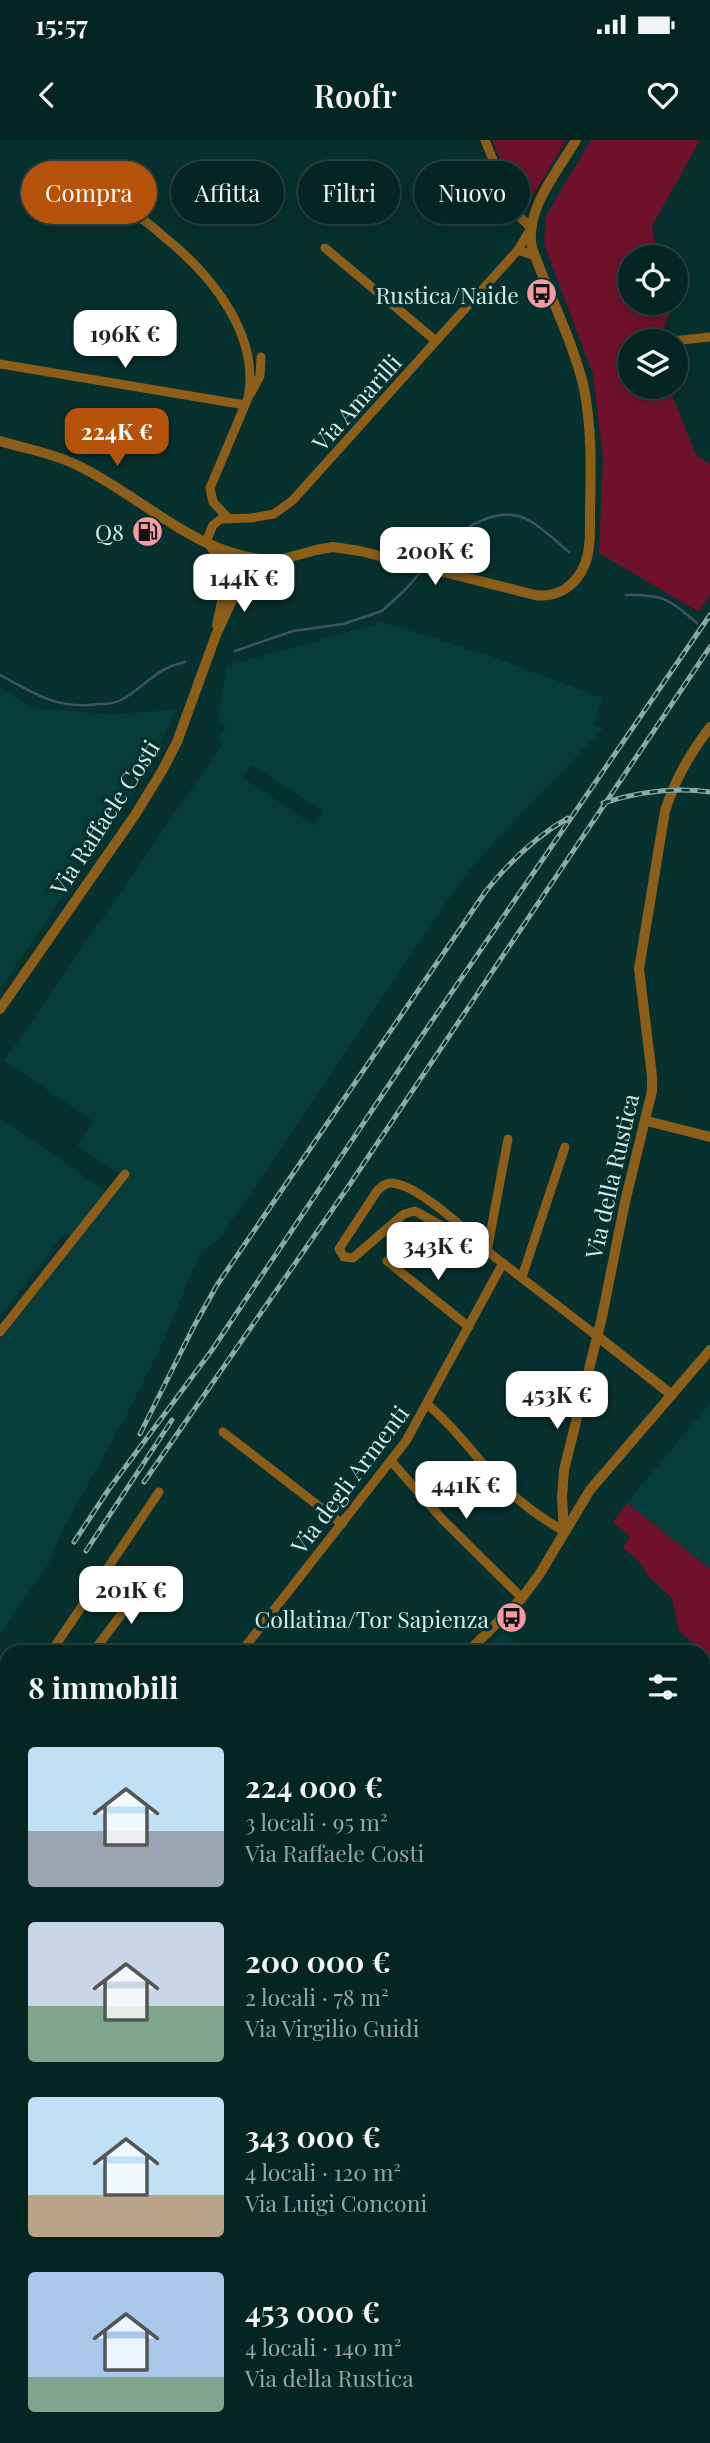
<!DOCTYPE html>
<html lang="it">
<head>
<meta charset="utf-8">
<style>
  body { margin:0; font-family:"Playfair Display",serif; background:#0e2d2b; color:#f1f3f6; height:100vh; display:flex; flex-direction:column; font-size:26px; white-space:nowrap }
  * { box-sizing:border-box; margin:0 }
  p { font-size:23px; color:#97a5a6 }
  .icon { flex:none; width:38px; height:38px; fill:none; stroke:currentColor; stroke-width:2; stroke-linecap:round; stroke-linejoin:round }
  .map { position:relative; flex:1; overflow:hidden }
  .side { position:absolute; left:0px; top:1505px; width:710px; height:798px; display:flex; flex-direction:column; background:#052523; border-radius:21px 21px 0 0; box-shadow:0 4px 18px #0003,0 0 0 2px #264241 }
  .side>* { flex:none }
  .banner { position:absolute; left:21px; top:21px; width:668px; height:63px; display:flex; gap:14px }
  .fabs { position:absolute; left:618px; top:105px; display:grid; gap:14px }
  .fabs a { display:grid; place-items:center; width:70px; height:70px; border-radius:50%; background:#052523; box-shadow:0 4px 18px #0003,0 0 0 2px #264241; font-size:35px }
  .price { position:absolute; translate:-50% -60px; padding:0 16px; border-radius:14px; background:#fff; color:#222; font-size:23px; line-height:46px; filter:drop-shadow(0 2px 4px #0008) }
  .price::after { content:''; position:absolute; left:50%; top:42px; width:21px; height:16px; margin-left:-10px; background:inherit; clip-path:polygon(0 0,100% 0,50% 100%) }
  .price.on { background:#b45309; color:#fff }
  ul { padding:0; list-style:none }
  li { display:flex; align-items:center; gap:21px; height:175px; padding:0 28px }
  li span { display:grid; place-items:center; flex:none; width:196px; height:140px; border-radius:7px; color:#555 }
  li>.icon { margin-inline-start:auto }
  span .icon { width:84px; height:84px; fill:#fffc; stroke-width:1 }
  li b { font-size:30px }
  h2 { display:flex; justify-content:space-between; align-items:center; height:84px; padding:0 28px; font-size:30px }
  .tag { padding:0 24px; border-radius:32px; background:#052523; box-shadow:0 4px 18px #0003,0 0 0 2px #264241; font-size:24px; line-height:63px }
  .tag.on { background:#b45309; color:#fff }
  .status { display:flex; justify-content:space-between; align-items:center; height:49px; padding:0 35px; background:#052523; direction:ltr }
  .status svg { height:19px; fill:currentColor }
  header { display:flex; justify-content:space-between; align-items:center; height:91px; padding:0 28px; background:#052523; font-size:32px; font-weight:600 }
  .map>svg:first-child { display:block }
  .built { fill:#063c3a; fill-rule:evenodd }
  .green { fill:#6f112b }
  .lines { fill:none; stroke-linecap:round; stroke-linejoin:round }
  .stream { stroke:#3f5264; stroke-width:2.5 }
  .minor { stroke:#8c5e1a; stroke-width:9 }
  .tertiary { stroke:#8c5e1a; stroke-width:10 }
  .rail-casing { stroke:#8aaaa8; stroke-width:5 }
  .rail { stroke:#07312f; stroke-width:2.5; stroke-dasharray:8; stroke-linecap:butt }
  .labels { text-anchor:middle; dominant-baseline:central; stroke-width:7; stroke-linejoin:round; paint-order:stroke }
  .poi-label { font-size:23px; fill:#d1ebe9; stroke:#07312f; text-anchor:end }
  .street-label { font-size:23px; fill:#d1ebe9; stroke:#07312f }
</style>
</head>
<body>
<div class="status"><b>15:57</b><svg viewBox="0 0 49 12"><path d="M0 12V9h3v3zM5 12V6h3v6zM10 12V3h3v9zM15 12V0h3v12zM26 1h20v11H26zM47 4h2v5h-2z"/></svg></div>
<header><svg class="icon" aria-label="back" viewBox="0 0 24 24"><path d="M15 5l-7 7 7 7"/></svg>Roofr<svg class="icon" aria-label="heart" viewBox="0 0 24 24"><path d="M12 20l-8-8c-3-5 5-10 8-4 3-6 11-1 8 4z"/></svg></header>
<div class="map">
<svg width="710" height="2303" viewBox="0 0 710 2303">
  <rect width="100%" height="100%" fill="#07312f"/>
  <!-- built -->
  <g class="built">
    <path d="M 383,482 L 490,516 L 602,558 L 593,585 L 603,589 L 492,704 L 461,741 L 218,1101 L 206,1109 L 202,1109 L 162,1204 L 125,1278 L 61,1393 L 49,1423 L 0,1495 L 0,1200 L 125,1038 L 77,1005 L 93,981 L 4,921 L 223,603 L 218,599 L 226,587 L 218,582 L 226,526 ZM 252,625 L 322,671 L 314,685 L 243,638 Z"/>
    <path d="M 0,548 L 33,568 L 109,574 L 175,570 L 148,632 L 0,849 Z"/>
    <path d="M 0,978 L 107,1052 L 72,1095 L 64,1094 L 0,1176 Z"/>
    <path d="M 710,1263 L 710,1429 L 627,1363 Z"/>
    <path d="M 503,1492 L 525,1512 L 481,1512 Z"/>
    <path d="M 83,2296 L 392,2296 L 411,2303 L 81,2303 Z"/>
  </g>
  <!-- green -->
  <g class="green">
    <path d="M 492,0 L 566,0 L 528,64 L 523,67 L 513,51 Z"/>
    <path d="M 591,0 L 700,0 L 652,86 L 656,108 L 650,117 L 630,117 L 630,163 L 674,163 L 658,201 L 630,201 L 630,247 L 669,247 L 696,315 L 710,325 L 710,455 L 699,472 L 599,413 L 603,318 L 593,234 L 544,104 L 546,76 Z"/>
    <path d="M 627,1363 L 710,1429 L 710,1516 L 679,1491 L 672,1458 L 649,1437 L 638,1420 L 623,1408 L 630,1397 L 613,1382 Z"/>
  </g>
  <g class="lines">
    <!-- stream -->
    <g class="stream">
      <path d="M 427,424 C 449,397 494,360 530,381 C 544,389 557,402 569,412"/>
      <path d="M 626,455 C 664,454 668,459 697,483"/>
      <path d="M 235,511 L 293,491 L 343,484 L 382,471 L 406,449 L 423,429"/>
      <path d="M 0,535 C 34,553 57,570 98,564 C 105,564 113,564 119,561 C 145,548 153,529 185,522"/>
    </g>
    <!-- minor -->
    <g class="minor">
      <path d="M 485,0 L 513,70 L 531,88 L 518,110 L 535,116"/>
      <path d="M 40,55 C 72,59 110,64 140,78 C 151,84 160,94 169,101 C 214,138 260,197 248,258 L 210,348 L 213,362 L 228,378"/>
      <path d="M 325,108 L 436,201"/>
      <path d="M 672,201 L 710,197"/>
      <path d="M 0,224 L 245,265"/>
      <path d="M 251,253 L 260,236 L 261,217"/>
      <path d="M 206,402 L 213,385 L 221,379 L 251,378 L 274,374 L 293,360 L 518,110"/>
      <path d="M 487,1111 C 470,1093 416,1043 391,1043 C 385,1043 381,1047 377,1051 L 339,1109 L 344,1117 L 353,1118 L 404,1074 L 415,1071 L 487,1111 L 597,1196"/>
      <path d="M 487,1111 L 508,999"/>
      <path d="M 387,1121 L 469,1187"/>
      <path d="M 522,1137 L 565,1007"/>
      <path d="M 0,1192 L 125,1034"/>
      <path d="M 428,1265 C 454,1286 472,1313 495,1337 C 515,1359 539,1377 564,1391"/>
      <path d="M 223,1292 L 342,1384"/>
      <path d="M 391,1321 L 443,1380 L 522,1458"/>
      <path d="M 51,1512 L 159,1352"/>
      <path d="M 93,1512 L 145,1443"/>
      <path d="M 241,1512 L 406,1301 L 503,1123"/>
      <path d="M 704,1758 L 710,1763"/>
      <path d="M 704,1814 L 710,1806"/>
      <path d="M 0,1841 L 7,1830"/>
      <path d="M 704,2051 L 710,2042"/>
      <path d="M 0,2136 L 7,2138"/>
      <path d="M 704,2226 L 710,2217"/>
      <path d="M 704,2262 L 710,2253"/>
      <path d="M 486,2303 L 492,2296"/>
      <path d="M 644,2303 L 649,2296"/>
      <path d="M 672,2303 L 677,2296"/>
    </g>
    <!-- tertiary -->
    <g class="tertiary">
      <path d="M 0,301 C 26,309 53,313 77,325 C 142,356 198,418 274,420"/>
      <path d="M 210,405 L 222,423 L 227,444"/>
      <path d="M 239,441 L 265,424 L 316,410 L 333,407 L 360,411 L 535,455 C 558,458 576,446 585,424 C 591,408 590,388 590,371 C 591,330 592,289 584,248 C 573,201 548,153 532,108 C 524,70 558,31 576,0"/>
      <path d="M 217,485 L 223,457 L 240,418"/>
      <path d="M 0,869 L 135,675 L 162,631 L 177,602 L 216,495 L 234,456 L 241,433 L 241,416"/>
      <path d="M 647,981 L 710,997"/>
      <path d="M 597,1196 L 672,1255"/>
      <path d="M 564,1391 L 562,1357 L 564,1330 L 602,1177 L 625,1062 L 652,951 L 652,936 L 639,829 L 665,671 C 675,639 690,614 710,587"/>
      <path d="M 468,1512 L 522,1458 L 539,1435 L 590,1350 L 710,1210"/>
      <path d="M 0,1522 L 7,1528"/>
      <path d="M 0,2058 L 7,2050"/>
      <path d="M 704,2071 L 710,2076"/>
      <path d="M 0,2292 L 23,2303"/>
    </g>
    <defs>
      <g id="rail">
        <path d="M 603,663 C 638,652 674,647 710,652"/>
        <path d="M 140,1294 L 193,1188 L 217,1145 L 486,751 C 510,721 535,697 568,678"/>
        <path d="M 144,1342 L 348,1047 L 710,507"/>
        <path d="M 74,1402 L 109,1349 L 212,1210 L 419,900 L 710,475"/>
        <path d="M 86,1411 L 172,1280"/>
      </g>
    </defs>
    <!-- rail casing -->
    <use href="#rail" class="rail-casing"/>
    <!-- rail -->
    <use href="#rail" class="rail"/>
  </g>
  <!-- icons -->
  <defs>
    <symbol id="bus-disc" viewBox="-11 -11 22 22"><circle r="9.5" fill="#f49aa5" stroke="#07312f"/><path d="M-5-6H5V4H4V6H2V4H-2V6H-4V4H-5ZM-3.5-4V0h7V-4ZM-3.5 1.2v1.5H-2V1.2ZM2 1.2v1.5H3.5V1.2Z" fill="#111"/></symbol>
    <symbol id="fuel-disc" viewBox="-11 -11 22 22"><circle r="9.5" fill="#f49aa5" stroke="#07312f"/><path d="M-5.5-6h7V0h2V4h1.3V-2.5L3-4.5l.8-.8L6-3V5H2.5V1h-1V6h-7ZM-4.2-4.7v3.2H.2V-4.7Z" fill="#111"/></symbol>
  </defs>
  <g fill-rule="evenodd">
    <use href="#bus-disc" x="524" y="136" width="35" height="35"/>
    <use href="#fuel-disc" x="130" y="374" width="35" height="35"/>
    <use href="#bus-disc" x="494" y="1460" width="35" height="35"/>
  </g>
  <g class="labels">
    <!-- poi labels -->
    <g class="poi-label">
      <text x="519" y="154">Rustica/Naide</text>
      <text x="124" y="391">Q8</text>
      <text x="489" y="1478">Collatina/Tor Sapienza</text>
    </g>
    <!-- street labels -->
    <g class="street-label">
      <text transform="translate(356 262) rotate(-48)">Via Amarilli</text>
      <text transform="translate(104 677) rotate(-57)">Via Raffaele Costi</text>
      <text transform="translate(611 1036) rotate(-77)">Via della Rustica</text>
      <text transform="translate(349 1339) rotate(-53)">Via degli Armenti</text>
    </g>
  </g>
</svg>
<div class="fabs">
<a><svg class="icon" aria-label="locate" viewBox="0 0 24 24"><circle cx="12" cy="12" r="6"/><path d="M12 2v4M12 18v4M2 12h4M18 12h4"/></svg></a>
<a><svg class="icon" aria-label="layers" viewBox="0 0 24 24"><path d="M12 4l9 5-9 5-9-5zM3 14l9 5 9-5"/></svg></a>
</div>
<b class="price" style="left:125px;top:230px">196K €</b>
<b class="price on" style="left:117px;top:328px">224K €</b>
<b class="price" style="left:435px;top:447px">200K €</b>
<b class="price" style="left:244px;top:474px">144K €</b>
<b class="price" style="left:438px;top:1142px">343K €</b>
<b class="price" style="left:557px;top:1291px">453K €</b>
<b class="price" style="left:466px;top:1381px">441K €</b>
<b class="price" style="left:131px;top:1486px">201K €</b>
<div class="banner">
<a class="tag on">Compra</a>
<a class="tag">Affitta</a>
<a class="tag">Filtri</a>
<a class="tag">Nuovo</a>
</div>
<section class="side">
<h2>8 immobili<svg class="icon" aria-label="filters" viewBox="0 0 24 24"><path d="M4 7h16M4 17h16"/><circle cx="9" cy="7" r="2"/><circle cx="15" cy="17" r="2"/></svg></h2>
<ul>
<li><span style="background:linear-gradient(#bfe0f5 60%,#9aa5b1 0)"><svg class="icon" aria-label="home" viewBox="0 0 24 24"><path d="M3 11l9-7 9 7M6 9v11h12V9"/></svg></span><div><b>224 000 €</b><p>3 locali · 95 m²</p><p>Via Raffaele Costi</p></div></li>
<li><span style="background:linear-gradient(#c9d6e8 60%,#7fa58c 0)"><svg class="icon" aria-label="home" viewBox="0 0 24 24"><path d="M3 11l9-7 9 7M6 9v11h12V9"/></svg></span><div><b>200 000 €</b><p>2 locali · 78 m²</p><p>Via Virgilio Guidi</p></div></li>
<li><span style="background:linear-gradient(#bfe0f5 70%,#b9a48a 0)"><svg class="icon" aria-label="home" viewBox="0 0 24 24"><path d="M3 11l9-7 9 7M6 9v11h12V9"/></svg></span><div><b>343 000 €</b><p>4 locali · 120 m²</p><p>Via Luigi Conconi</p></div></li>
<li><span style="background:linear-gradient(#a9c7e8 75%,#7fa58c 0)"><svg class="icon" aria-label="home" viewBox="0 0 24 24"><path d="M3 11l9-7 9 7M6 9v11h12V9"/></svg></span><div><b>453 000 €</b><p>4 locali · 140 m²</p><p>Via della Rustica</p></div></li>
</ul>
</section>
</div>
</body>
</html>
